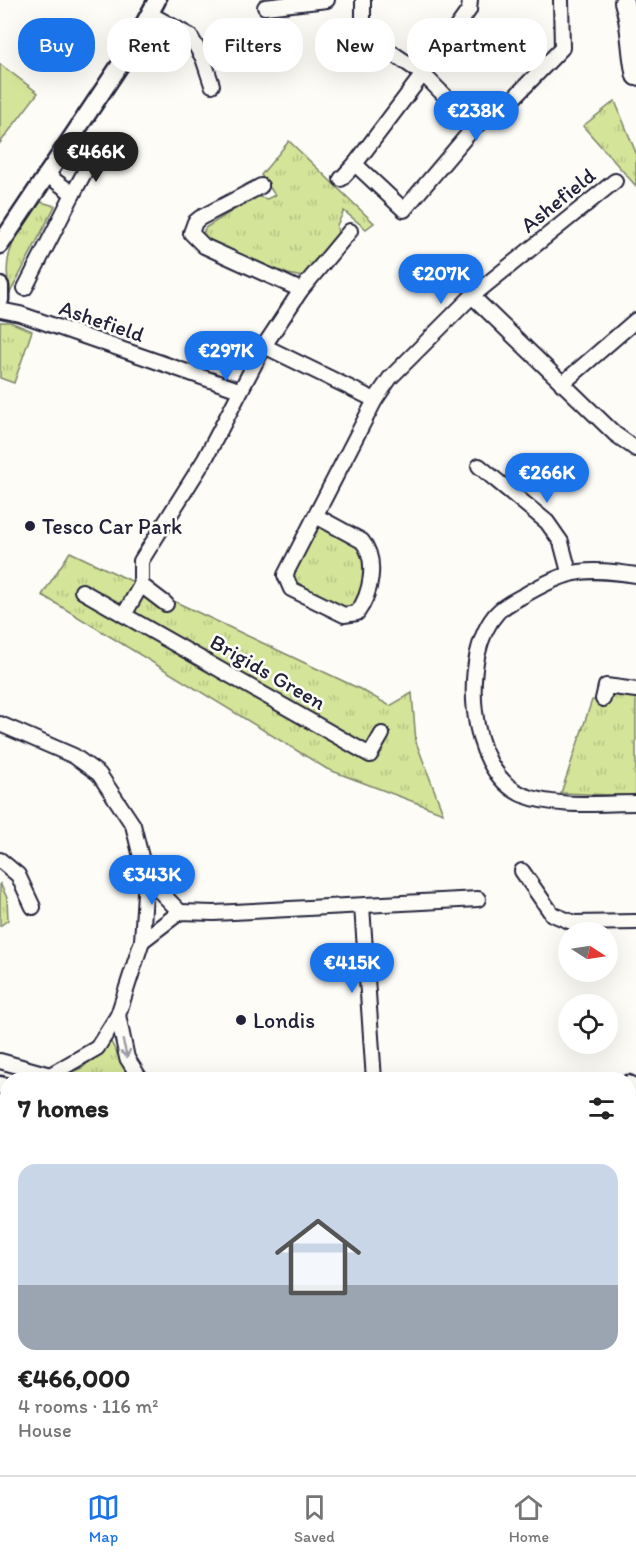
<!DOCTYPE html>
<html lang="en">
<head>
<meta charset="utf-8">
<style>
  body { margin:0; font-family:Itim,sans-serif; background:#f6f6f6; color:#222; height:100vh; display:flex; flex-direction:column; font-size:22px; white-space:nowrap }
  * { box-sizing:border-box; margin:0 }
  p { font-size:20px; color:#767676 }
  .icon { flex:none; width:33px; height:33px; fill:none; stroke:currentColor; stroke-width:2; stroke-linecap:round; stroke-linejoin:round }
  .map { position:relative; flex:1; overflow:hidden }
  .sheet { position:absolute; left:0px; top:1072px; width:636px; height:404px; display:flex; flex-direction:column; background:#fff; border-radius:24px 24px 0 0; box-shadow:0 6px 24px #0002 }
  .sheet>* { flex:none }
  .hud { position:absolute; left:18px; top:18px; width:600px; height:54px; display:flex; gap:12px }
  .needle { width:39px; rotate:102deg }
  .buttons { position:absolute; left:558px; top:922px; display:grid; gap:12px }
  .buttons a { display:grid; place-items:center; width:60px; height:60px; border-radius:50%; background:#fff; box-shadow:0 6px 24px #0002; font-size:30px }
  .price { position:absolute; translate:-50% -51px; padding:0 14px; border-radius:21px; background:#1a73e8; color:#fff; font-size:20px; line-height:39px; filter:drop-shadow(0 2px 3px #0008) }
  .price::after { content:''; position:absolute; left:50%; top:36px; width:18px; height:14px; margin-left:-9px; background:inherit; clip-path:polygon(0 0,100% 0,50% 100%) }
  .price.selected { background:#222; color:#fff }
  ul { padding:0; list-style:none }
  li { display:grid; align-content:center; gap:12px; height:318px; padding:0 18px }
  li span { display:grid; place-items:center; height:186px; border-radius:18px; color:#555 }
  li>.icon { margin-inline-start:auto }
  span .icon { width:108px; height:108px; fill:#fffc; stroke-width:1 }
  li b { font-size:26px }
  h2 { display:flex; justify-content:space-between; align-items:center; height:72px; padding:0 18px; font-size:26px }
  .pill { padding:0 21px; border-radius:24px; background:#fff; box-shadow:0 6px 24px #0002; font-size:21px; line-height:54px }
  .pill.selected { background:#1a73e8; color:#fff }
  .tab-bar { display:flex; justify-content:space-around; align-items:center; height:84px; border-top:2px solid #e0e0e0; background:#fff; font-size:16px; color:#767676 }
  .tab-bar a { display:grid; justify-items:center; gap:3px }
  .tab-bar .selected { color:#1a73e8 }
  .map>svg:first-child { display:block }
  .grass { fill:url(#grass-tufts); stroke:#7b836a; stroke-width:1.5 }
  .forest { fill:url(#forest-crowns); stroke:#7b836a; stroke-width:1.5 }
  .park { fill:#d4e498; stroke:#7b836a; stroke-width:1.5 }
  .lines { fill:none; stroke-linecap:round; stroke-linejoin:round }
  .river { stroke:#88c0e7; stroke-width:21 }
  .minor-casing { stroke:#22223b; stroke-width:18 }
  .tertiary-casing { stroke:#22223b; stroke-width:21 }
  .secondary-casing { stroke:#22223b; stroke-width:22 }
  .minor { stroke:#fdfcf7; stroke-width:14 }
  .tertiary { stroke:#fdfcf7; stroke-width:16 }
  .secondary { stroke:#fdfcf7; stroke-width:18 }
  .rail { stroke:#22223b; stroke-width:4; stroke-dasharray:9 4.5; stroke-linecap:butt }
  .oneway { stroke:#9a9aa2 }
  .poi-dot { fill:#22223b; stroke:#fdfcf7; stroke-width:2 }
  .labels { text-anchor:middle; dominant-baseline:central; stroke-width:5; stroke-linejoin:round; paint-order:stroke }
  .street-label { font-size:22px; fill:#22223b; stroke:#fdfcf7 }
  .poi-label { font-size:22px; fill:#22223b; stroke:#fdfcf7; text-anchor:start }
</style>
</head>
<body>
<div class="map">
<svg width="636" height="1475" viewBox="0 0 636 1475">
  <defs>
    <pattern id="grass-tufts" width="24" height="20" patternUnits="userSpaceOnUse" patternTransform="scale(1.5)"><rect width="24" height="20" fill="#d4e498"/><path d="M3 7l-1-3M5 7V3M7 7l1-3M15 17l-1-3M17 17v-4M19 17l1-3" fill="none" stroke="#b6c384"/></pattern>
    <pattern id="forest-crowns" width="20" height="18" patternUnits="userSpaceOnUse" patternTransform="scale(1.5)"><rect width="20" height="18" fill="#d4e498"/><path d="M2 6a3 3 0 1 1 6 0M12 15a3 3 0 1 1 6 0" fill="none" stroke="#b6c384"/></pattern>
  </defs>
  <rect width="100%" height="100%" fill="#fdfcf7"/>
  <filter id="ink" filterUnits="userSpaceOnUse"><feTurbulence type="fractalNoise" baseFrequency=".0167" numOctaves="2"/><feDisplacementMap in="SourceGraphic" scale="12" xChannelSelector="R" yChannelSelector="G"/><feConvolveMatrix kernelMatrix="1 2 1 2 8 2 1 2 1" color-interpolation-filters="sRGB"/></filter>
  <g filter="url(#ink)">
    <!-- grass -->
    <g class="grass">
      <path d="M 615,101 L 636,153 L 636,186 L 583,126 Z"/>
      <path d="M 289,141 L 374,223 L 366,229 L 344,211 L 337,225 L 338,235 L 302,277 L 288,274 L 204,240 L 202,236 L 205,228 L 256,196 L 267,199 L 275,195 L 261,175 Z"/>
      <path d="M 41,202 L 55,206 L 10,293 C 0,253 17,233 41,202 Z"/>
      <path d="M 0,322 L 10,322 L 32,331 L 14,383 L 0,378 Z"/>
      <path d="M 315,525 L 360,546 L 368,563 L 356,608 L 349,610 L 291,581 L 291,569 Z"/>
      <path d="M 70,552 L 360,689 L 390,706 L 412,693 L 416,742 L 443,813 L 327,769 L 42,595 Z"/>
      <path d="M 620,693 L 636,695 L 636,796 L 561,793 L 592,700 L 609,702 L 614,695 Z"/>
      <path d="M 0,883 L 7,898 L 8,920 L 0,926 Z"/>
      <path d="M 111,1042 L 131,1080 L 61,1080 L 62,1075 L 82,1068 Z"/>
      <path d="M 628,1303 L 636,1305 L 636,1416 L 629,1406 Z"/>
      <path d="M 7,1414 L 8,1468 L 40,1469 L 41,1475 L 0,1475 L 0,1415 Z"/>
      <path d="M 346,1468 L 347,1470 L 554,1469 L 551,1475 L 308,1475 L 304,1469 Z"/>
    </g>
    <!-- forest -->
    <path class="forest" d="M 0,1125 L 7,1127 L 7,1159 L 0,1159 Z"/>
    <!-- park -->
    <path class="park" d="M 0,64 L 38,93 L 0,143 Z"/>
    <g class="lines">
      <!-- river -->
      <path class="river" d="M 542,1475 L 546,1468"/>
      <defs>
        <g id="minor">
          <path d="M 363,0 L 363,33 L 423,74 L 355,164 L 404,210 L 475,126"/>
          <path d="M 470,0 L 469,10 L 423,74 L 475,126 L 508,104 L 562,48 L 561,0"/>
          <path d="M 265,7 L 327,0"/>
          <path d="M 150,14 L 190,36 L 203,58 L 212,85"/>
          <path d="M 341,179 L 355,164"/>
          <path d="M 261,186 L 200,218 L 195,222 L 191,233 L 204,246 L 301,290"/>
          <path d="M 73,194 L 92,158"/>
          <path d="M 25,288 L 73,194 L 46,174"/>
          <path d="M 472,296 L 615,434 L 636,449"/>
          <path d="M 0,310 L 20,314 L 239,390"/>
          <path d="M 264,346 L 375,400 L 390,378 L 472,296 L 615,181"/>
          <path d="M 562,384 L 636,320"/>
          <path d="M 479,466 L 547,522 L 561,542 L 569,572"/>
          <path d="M 316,516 L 362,541 C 378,560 371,594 357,613 L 344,615 L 291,589 L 285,575 L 375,400"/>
          <path d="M 636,575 C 587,568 571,568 528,593 C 518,599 505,604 497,613 C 460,653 466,771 523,795 C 556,808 601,803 636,803"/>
          <path d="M 82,591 L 124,615 L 141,585"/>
          <path d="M 166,604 L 141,585 L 141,561 L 205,459 L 264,346 L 301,290 L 350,231"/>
          <path d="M 124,615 L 370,755 L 382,734"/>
          <path d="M 603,699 L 606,686 L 636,690"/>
          <path d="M 0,724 L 74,756 L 99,774 L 133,825 L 146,877 L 142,941 L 118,1015 L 97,1048 L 50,1075"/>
          <path d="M 0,860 L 18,875 L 33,907"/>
          <path d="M 522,871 L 552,914 L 574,923 L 636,922"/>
          <path d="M 146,877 L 180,912"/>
          <path d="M 362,906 L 374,1080"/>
          <path d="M 142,941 L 180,912 L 214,913 L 478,899"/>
          <path d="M 118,1015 L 127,1058 L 141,1080"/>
          <path d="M 0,1061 L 50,1075 L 49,1080"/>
          <path d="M 628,1413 L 636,1424"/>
        </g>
        <g id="tertiary">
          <path d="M 0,245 L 130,50 L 157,0"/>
          <path d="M 0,286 L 0,300"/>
          <path d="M 628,1084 L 636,1088"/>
          <path d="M 0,1085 L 8,1087"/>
          <path d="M 628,1123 L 636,1120"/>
          <path d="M 150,1475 L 161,1468"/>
        </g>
        <path id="secondary" d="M 624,2 C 632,26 630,51 636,76"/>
      </defs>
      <!-- minor casing -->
      <use href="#minor" class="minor-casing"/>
      <!-- tertiary casing -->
      <use href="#tertiary" class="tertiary-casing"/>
      <!-- secondary casing -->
      <use href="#secondary" class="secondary-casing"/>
      <!-- minor -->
      <use href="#minor" class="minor"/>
      <!-- tertiary -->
      <use href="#tertiary" class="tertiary"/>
      <!-- secondary -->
      <use href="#secondary" class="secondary"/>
      <!-- rail -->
      <g class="rail">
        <path d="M 0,1117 L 8,1118"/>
        <path d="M 628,1289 L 636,1291"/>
      </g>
    </g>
    <!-- one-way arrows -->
    <defs><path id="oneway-shaft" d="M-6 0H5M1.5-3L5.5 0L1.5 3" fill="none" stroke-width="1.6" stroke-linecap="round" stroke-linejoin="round" transform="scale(1.5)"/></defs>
    <use class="oneway" href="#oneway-shaft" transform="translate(125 1049) rotate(76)"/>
  </g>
  <!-- markers -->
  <g class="poi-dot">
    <circle cx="30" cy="526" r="6"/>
    <circle cx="241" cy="1020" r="6"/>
  </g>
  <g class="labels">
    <!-- street labels -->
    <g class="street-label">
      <text transform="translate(558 200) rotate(-39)">Ashefield</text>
      <text transform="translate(102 321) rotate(19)">Ashefield</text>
      <text transform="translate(268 672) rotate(30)">Brigids Green</text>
    </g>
    <!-- poi labels -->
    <g class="poi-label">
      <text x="42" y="526">Tesco Car Park</text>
      <text x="253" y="1020">Londis</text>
    </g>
  </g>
</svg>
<div class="buttons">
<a><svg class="needle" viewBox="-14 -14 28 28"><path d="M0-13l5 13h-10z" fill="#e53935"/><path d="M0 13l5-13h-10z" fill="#767676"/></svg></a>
<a><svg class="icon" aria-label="locate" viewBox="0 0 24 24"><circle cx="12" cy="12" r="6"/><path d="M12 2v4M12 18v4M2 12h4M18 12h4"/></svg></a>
</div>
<b class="price" style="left:476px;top:142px">€238K</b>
<b class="price selected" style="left:96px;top:183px">€466K</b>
<b class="price" style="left:441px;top:305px">€207K</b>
<b class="price" style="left:226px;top:382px">€297K</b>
<b class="price" style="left:547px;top:504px">€266K</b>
<b class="price" style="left:152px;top:906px">€343K</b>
<b class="price" style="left:352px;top:994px">€415K</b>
<div class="hud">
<a class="pill selected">Buy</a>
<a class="pill">Rent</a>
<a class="pill">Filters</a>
<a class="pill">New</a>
<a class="pill">Apartment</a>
</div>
<section class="sheet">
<h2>7 homes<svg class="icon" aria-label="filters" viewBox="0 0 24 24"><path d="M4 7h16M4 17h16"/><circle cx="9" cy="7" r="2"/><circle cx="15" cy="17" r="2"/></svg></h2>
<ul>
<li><span style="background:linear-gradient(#c9d6e8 65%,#9aa5b1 0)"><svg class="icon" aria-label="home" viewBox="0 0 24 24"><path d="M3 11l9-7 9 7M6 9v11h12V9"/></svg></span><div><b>€466,000</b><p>4 rooms · 116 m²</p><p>House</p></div></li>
</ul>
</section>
</div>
<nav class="tab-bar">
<a class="selected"><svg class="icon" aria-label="map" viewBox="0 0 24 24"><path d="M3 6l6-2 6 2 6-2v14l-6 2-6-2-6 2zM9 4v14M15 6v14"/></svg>Map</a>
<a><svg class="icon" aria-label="saved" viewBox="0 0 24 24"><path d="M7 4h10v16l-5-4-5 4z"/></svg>Saved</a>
<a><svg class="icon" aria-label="home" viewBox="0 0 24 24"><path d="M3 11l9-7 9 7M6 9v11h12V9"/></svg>Home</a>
</nav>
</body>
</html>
